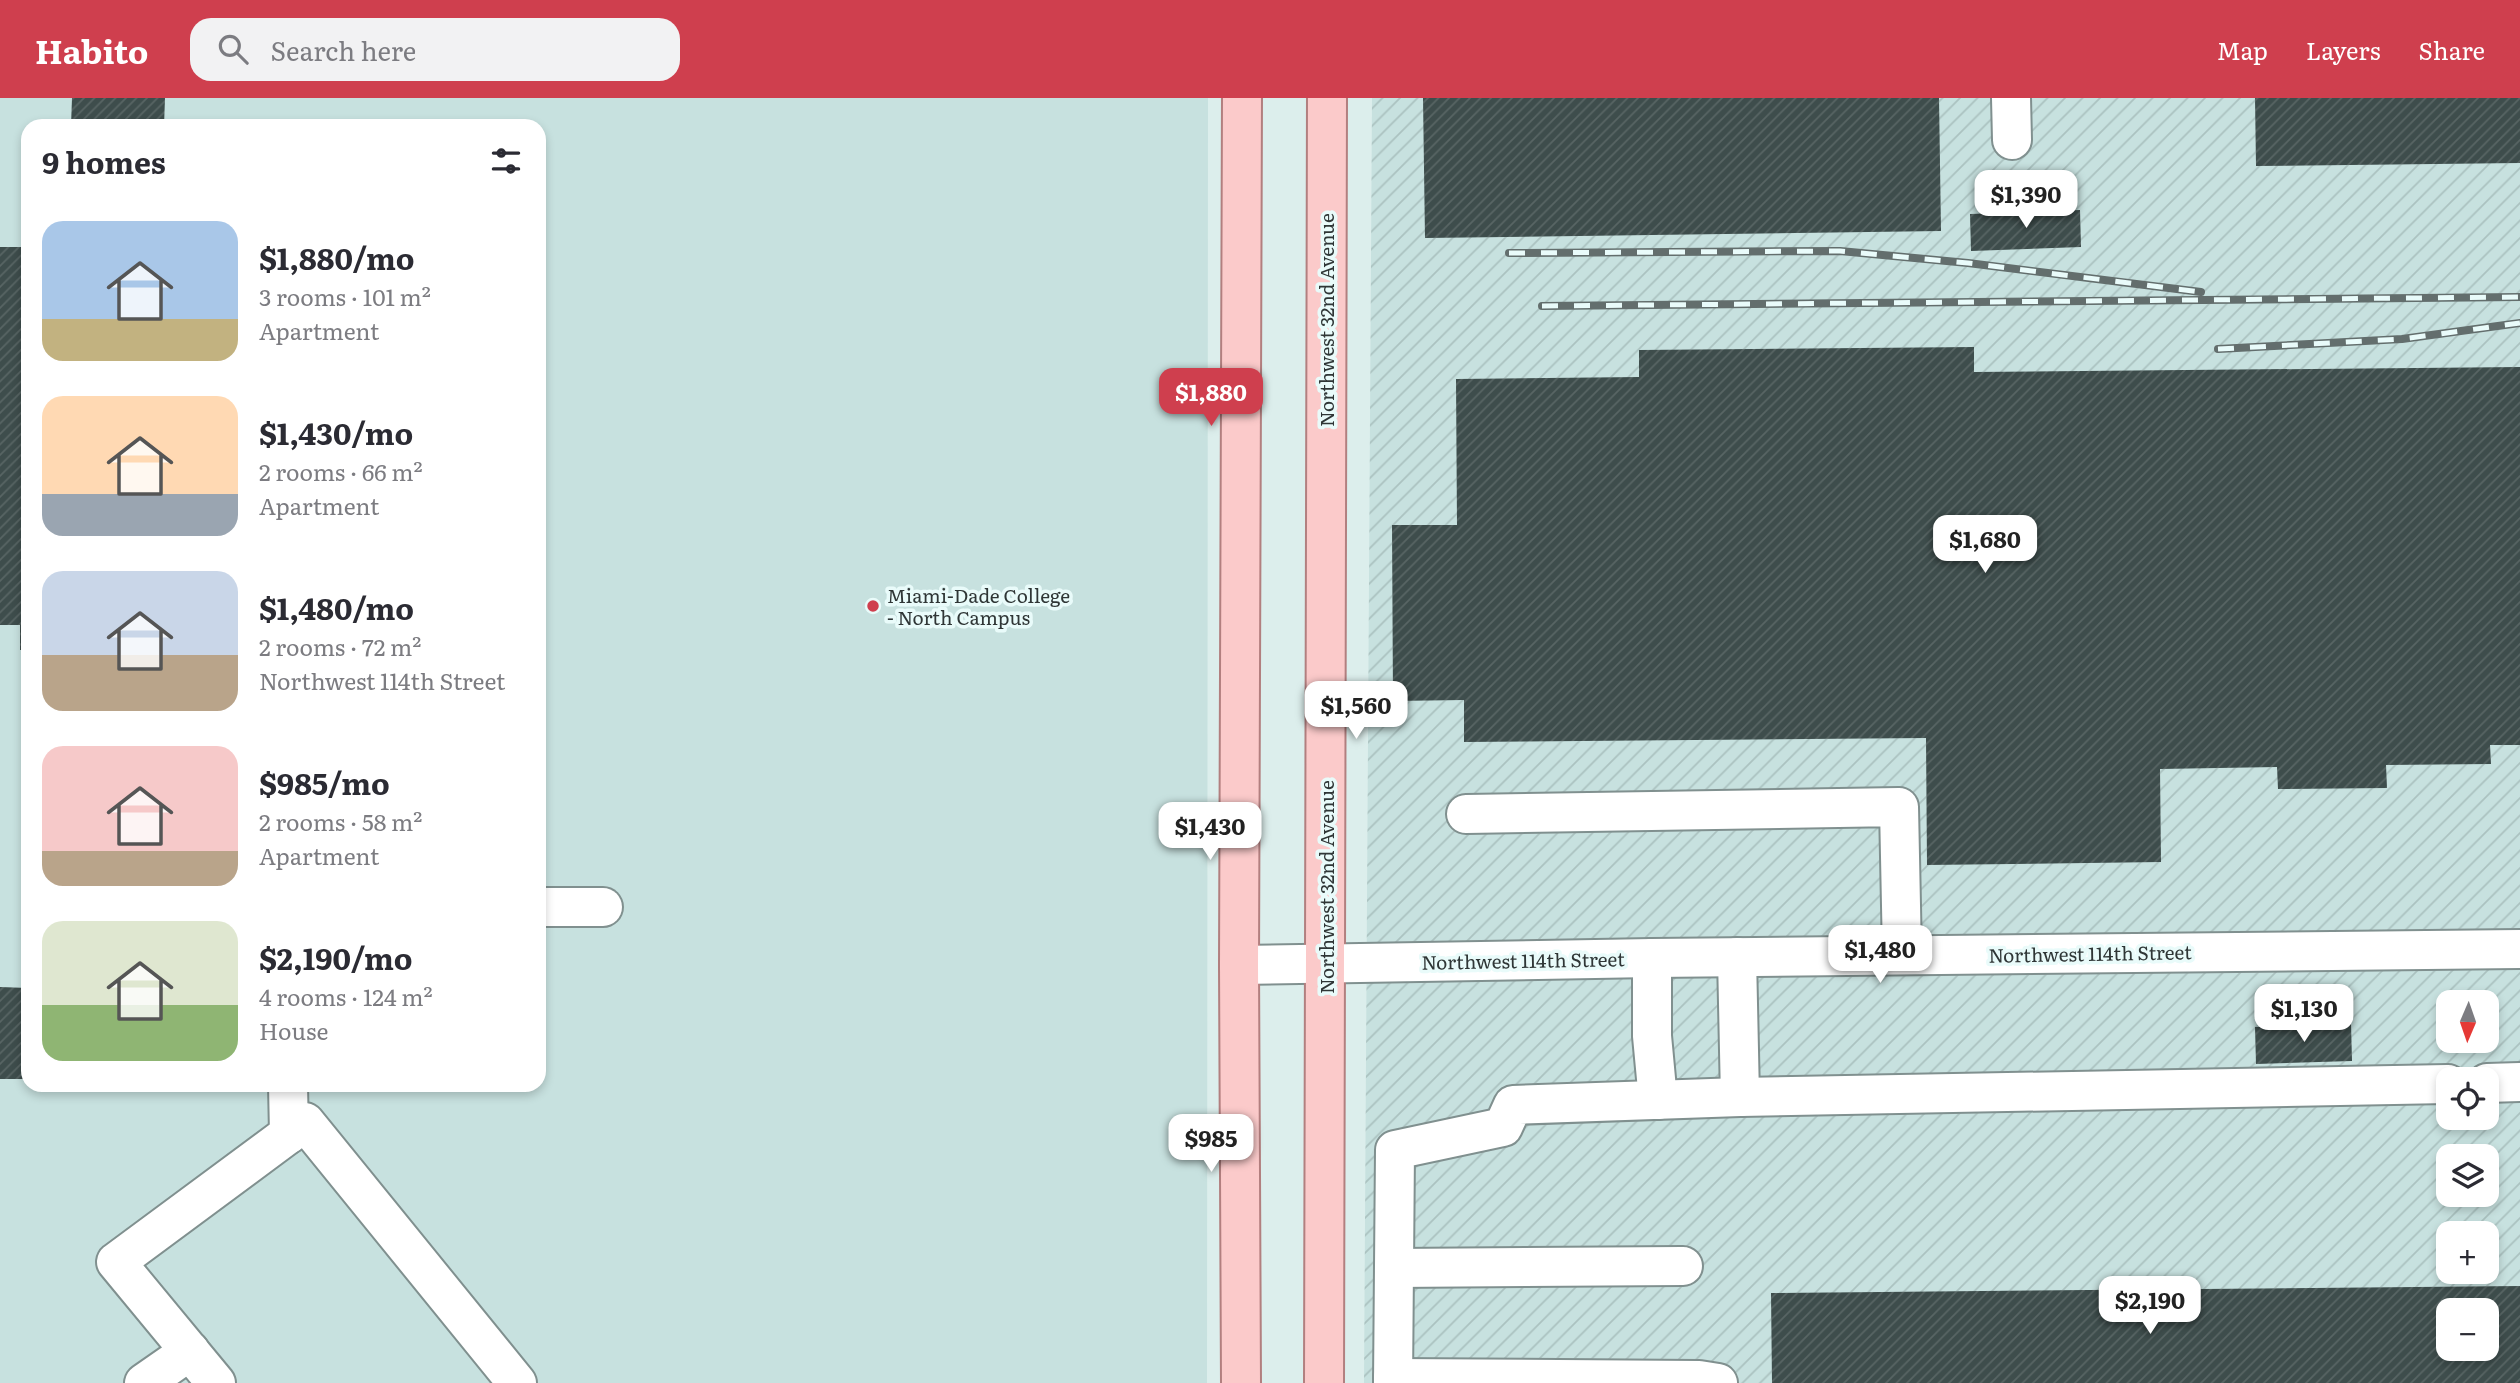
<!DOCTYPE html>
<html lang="en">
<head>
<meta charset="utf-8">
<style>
  body { margin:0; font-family:Literata,serif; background:#f2f2f3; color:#2b2b33; height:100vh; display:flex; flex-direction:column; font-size:26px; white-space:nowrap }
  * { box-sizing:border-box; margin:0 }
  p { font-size:23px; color:#7c7c81 }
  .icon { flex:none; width:38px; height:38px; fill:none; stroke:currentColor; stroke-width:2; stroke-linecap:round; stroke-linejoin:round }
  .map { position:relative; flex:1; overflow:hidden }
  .panel { position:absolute; left:21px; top:21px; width:525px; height:973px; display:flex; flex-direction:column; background:#fff; border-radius:21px; box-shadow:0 4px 10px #0003 }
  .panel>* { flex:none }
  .needle { width:46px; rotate:182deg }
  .buttons { position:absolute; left:2436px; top:892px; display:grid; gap:14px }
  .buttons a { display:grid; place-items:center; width:63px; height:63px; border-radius:14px; background:#fff; box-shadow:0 4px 10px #0003; font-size:35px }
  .price { position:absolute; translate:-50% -60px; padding:0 16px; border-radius:14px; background:#fff; color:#222; font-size:23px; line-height:46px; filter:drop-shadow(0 2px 4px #0008) }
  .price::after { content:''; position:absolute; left:50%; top:42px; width:21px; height:16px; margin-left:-10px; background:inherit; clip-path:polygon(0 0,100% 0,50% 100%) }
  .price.selected { background:#cf3f4e; color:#fff }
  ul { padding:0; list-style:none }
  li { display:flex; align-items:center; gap:21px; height:175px; padding:0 21px }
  li span { display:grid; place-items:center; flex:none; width:196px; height:140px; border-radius:21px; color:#555 }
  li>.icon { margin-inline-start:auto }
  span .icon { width:84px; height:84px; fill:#fffc; stroke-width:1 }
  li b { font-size:30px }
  h2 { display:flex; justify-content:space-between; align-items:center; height:84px; padding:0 21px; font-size:30px }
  header { display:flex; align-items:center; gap:42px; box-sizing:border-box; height:98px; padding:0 35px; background:#cf3f4e; color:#fff }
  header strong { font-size:33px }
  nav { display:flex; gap:38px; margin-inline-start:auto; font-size:24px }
  .search { width:490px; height:63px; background:#f2f2f3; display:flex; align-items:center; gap:18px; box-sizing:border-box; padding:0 24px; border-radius:21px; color:#7c7c81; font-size:26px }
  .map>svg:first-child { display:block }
  .built { fill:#c7e1df; fill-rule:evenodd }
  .industrial { fill:url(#industrial-furrows); fill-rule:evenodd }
  .building { fill:url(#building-hatch); fill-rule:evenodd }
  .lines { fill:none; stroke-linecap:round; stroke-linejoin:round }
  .minor-casing { stroke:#80908f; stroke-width:42 }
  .major-casing { stroke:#b27f7f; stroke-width:42 }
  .minor { stroke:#fff; stroke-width:38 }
  .major { stroke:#fbcaca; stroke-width:38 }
  .rail-casing { stroke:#636e6d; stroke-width:8 }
  .rail { stroke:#e9fbfa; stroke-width:5; stroke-dasharray:16; stroke-linecap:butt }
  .poi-dot { fill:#cf3f4e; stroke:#e9fbfa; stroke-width:2.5 }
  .labels { text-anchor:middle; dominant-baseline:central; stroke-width:7; stroke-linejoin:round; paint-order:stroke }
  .street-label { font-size:19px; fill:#2f3636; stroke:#e9fbfa }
  .poi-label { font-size:19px; fill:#2f3636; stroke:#e9fbfa; text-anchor:start }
</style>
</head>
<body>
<header>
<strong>Habito</strong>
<div class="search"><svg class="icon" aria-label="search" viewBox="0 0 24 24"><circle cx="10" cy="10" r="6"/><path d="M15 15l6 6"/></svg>Search here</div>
<nav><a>Map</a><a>Layers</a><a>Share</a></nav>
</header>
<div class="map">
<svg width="2520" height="1285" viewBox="0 0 2520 1285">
  <defs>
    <pattern id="industrial-furrows" width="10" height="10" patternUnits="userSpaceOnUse" patternTransform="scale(1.75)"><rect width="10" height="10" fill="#c7e1df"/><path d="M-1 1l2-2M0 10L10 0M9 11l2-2" fill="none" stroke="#abc2c0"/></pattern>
    <pattern id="building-hatch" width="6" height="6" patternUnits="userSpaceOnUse" patternTransform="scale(1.75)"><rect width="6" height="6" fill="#3e4d4c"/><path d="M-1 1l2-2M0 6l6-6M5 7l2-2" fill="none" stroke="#586564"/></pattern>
  </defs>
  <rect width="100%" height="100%" fill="#dceeec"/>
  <!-- built -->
  <path class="built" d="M 0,0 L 1208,0 L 1207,1285 L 0,1285 ZM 28,28 L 539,28 L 539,987 L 28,987 Z"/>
  <!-- industrial -->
  <path class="industrial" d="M 1372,0 L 2520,0 L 2520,1285 L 1364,1285 ZM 2448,905 L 2487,905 L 2487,943 L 2448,943 ZM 2448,982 L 2487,982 L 2487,1020 L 2448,1020 ZM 2448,1059 L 2487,1059 L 2487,1097 L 2448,1097 ZM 2448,1136 L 2487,1136 L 2487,1174 L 2448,1174 ZM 2448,1213 L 2487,1213 L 2487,1251 L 2448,1251 Z"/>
  <!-- building -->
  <g class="building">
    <path d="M 72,0 L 165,0 L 164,28 L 71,28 Z"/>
    <path d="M 1423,0 L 1939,0 L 1941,133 L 1425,140 Z"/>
    <path d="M 2255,0 L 2520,0 L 2520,65 L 2256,68 Z"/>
    <path d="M 2080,112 L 2081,149 L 1971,153 L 1970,116 Z"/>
    <path d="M 0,149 L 28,149 L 28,552 L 20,552 L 20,527 L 0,527 Z"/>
    <path d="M 1974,249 L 1974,274 L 2520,269 L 2520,647 L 2490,647 L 2491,666 L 2386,667 L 2387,690 L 2278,691 L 2277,669 L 2160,671 L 2161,764 L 1927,767 L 1926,640 L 1464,644 L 1464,602 L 1393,603 L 1392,427 L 1457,427 L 1456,281 L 1639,279 L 1639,252 Z"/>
    <path d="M 0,889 L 28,890 L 28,981 L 0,981 Z"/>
    <path d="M 2351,925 L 2352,963 L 2256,966 L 2255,929 Z"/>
    <path d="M 2520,1188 L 2520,1285 L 1772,1285 L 1771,1195 ZM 2448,1213 L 2487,1213 L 2487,1251 L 2448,1251 Z"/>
  </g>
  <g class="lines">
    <defs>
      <g id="minor">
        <path d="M 2011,0 L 2012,42"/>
        <path d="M 1466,716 L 1899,709 L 1902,857"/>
        <path d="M 539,809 L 603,809"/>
        <path d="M 1737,859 L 1740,999"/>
        <path d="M 1652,860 L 1652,938 L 1658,1002"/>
        <path d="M 1239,867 L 1652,860 L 2520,851"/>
        <path d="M 2487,985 L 2520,984"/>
        <path d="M 288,987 L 289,1036"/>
        <path d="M 1394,1170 L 1683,1168"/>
        <path d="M 1393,1280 L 1699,1282 L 1718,1285"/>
        <path d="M 144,1285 L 190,1253"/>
        <path d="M 216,1285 L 116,1164 L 305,1024 L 517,1285"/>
        <path d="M 1393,1285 L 1395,1052 L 1503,1029 L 1513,1007 L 1740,999 L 2448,986"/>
      </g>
      <g id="major">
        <path d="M 1241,1285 L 1239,867 L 1242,0"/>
        <path d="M 1324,1285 L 1327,0"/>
      </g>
    </defs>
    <!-- minor casing -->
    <use href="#minor" class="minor-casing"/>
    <!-- major casing -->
    <use href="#major" class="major-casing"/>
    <!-- minor -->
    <use href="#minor" class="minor"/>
    <!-- major -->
    <use href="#major" class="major"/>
    <defs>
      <g id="rail">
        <path d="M 1509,155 L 1840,153 L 1968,165 L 2201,194"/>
        <path d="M 1542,208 L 2520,199"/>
        <path d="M 2218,251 L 2402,241 L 2520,225"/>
      </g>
    </defs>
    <!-- rail casing -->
    <use href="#rail" class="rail-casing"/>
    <!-- rail -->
    <use href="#rail" class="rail"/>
  </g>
  <!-- markers -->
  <circle class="poi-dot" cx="873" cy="508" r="7"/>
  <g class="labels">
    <!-- street labels -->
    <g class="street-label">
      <text transform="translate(1326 222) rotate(-90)">Northwest 32nd Avenue</text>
      <text transform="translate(1326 789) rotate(-90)">Northwest 32nd Avenue</text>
      <text transform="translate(2090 855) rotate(-1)">Northwest 114th Street</text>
      <text transform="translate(1523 862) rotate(-1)">Northwest 114th Street</text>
    </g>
    <!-- poi labels -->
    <g class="poi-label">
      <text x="887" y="497">Miami-Dade College<tspan x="887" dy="22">- North Campus</tspan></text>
    </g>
  </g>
</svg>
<div class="buttons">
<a><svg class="needle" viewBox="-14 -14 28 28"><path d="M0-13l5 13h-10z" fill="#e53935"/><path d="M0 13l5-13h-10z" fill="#7c7c81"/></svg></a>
<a><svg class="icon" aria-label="locate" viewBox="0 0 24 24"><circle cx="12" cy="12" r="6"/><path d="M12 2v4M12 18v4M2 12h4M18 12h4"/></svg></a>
<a><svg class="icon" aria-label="layers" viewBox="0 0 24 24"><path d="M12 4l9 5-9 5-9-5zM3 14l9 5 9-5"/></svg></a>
<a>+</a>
<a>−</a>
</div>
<b class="price" style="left:2026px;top:132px">$1,390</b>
<b class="price selected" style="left:1211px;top:330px">$1,880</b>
<b class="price" style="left:1985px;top:477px">$1,680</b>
<b class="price" style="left:1356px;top:643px">$1,560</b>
<b class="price" style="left:1210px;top:764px">$1,430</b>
<b class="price" style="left:1880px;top:887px">$1,480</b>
<b class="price" style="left:2304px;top:946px">$1,130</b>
<b class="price" style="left:1211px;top:1076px">$985</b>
<b class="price" style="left:2150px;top:1238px">$2,190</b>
<section class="panel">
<h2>9 homes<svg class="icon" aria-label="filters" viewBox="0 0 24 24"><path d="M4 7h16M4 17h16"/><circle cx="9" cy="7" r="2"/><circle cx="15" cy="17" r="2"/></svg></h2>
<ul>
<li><span style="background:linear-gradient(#a9c7e8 70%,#c2b280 0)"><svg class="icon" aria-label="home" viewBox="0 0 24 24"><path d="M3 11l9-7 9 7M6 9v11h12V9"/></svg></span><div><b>$1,880/mo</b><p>3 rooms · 101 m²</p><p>Apartment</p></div></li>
<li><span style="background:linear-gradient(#ffd9b3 70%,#9aa5b1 0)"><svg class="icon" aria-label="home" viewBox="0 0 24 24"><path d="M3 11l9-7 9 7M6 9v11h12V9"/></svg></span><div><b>$1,430/mo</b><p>2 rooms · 66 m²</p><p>Apartment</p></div></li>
<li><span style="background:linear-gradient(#c9d6e8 60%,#b9a48a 0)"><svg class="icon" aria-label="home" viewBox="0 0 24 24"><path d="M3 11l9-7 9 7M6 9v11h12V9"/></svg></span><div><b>$1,480/mo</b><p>2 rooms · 72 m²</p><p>Northwest 114th Street</p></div></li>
<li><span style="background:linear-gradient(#f6c9c9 75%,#b9a48a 0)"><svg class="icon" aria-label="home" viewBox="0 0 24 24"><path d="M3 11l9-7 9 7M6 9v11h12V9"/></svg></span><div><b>$985/mo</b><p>2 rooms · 58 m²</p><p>Apartment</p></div></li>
<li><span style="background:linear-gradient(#dfe7d0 60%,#8fb573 0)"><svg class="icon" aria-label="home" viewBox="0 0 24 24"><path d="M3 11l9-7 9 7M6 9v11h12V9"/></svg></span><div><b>$2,190/mo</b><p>4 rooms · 124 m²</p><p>House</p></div></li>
</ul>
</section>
</div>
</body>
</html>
